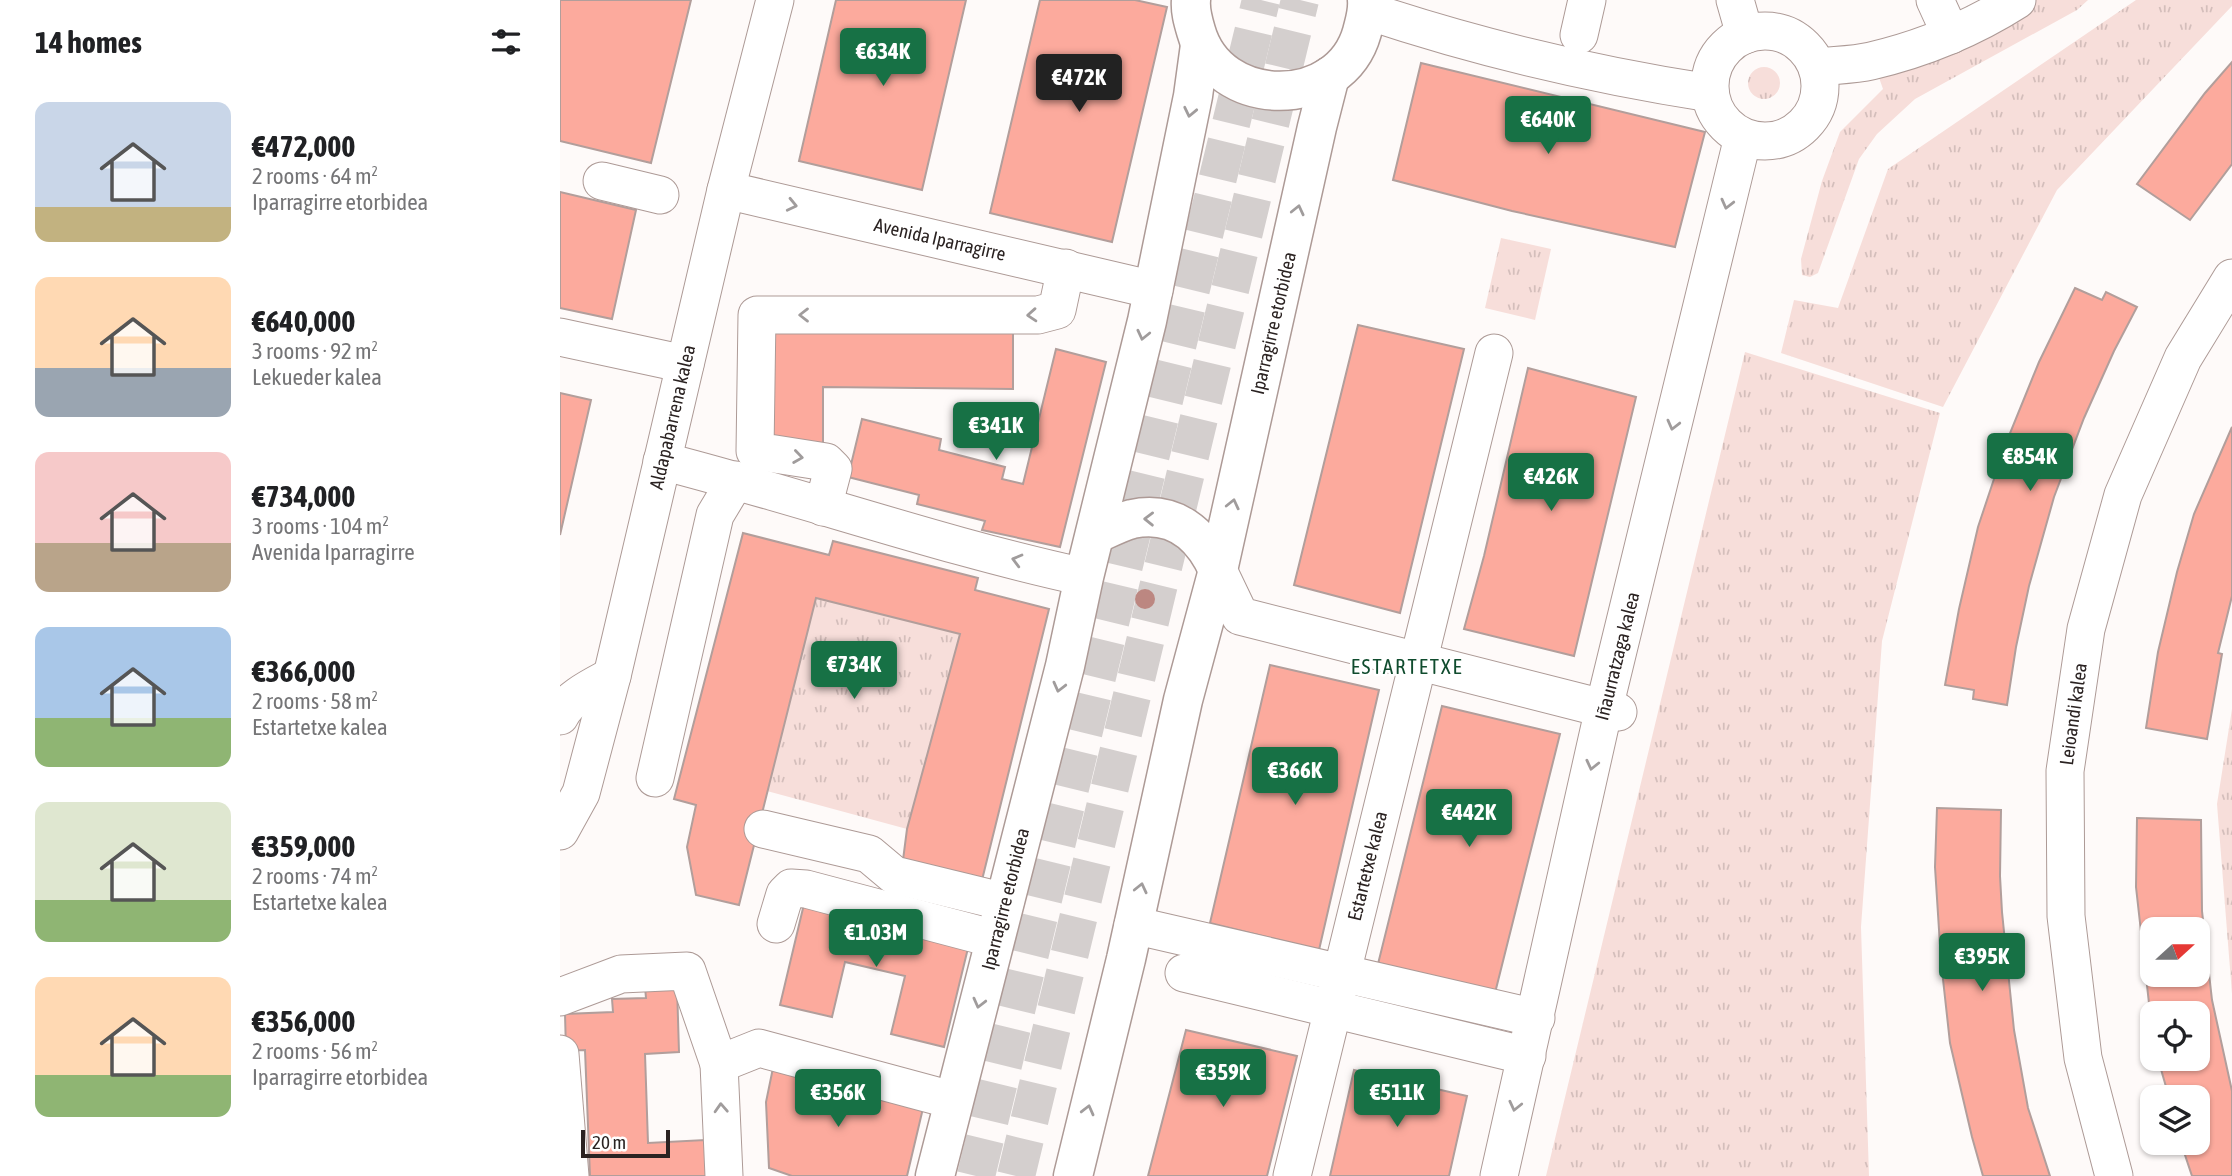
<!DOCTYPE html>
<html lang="en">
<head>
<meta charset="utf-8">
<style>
  body { margin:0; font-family:"Asap Condensed",sans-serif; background:#f6f6f6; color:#202124; height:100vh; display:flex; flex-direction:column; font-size:26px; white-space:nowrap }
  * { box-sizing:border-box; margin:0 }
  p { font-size:23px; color:#757577 }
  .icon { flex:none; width:38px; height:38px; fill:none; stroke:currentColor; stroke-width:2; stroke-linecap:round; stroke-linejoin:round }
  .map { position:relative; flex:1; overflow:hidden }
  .panel { display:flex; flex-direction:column; background:#fff; width:560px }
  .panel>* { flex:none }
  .needle { width:46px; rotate:69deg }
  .fabs { position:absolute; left:1580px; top:917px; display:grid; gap:14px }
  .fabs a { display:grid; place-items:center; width:70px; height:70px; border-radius:14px; background:#fff; box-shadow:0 2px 5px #0004; font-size:35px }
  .scale { position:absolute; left:21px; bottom:18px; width:89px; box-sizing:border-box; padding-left:7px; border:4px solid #2b2322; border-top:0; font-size:19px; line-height:24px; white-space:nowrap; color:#2b2322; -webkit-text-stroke:5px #fff; paint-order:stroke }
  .price { position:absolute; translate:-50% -60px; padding:0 16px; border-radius:7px; background:#177145; color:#fff; font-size:23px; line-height:46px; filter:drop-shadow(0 2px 4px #0008) }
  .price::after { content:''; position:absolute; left:50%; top:42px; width:21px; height:16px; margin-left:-10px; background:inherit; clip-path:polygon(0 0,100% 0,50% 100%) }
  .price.active { background:#222; color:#fff }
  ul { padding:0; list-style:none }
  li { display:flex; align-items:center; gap:21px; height:175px; padding:0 35px }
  li span { display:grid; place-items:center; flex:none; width:196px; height:140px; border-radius:14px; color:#555 }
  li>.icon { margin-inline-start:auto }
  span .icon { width:84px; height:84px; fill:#fffc; stroke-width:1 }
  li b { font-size:30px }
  h2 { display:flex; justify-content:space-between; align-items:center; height:84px; padding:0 35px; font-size:30px }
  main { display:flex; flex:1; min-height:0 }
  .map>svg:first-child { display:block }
  .grass { fill:url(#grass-tufts) }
  .building { fill:#fcaa9d; stroke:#b29e9b; stroke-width:2; fill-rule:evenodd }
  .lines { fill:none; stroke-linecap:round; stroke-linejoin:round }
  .highway-tunnel { stroke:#d4cfce; stroke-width:38; stroke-dasharray:38 19; stroke-linecap:butt }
  .minor-casing { stroke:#ad9a96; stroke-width:39 }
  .major-casing { stroke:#ad9a96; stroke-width:41 }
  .minor { stroke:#fff; stroke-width:37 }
  .major { stroke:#fff; stroke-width:38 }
  .tree { fill:#bc8781 }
  .oneway { stroke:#a09c9c }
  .labels { text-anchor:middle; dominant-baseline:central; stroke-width:5; stroke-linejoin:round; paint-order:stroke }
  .street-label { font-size:19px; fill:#2b2322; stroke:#fff }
  .neighbourhood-label { font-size:21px; letter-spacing:2px; fill:#104c2e; stroke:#fff }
</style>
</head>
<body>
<main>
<section class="panel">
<h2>14 homes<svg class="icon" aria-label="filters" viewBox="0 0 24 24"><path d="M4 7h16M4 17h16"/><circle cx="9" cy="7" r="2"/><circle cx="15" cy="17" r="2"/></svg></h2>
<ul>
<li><span style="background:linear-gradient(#c9d6e8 75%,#c2b280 0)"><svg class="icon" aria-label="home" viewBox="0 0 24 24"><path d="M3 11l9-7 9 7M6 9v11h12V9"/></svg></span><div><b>€472,000</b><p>2 rooms · 64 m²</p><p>Iparragirre etorbidea</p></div></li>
<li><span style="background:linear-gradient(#ffd9b3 65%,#9aa5b1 0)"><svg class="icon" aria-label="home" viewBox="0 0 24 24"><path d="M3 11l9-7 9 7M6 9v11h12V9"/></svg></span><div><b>€640,000</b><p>3 rooms · 92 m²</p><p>Lekueder kalea</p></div></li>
<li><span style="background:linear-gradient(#f6c9c9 65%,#b9a48a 0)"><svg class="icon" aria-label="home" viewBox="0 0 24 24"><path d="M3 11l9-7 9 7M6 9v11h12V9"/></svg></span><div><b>€734,000</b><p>3 rooms · 104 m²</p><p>Avenida Iparragirre</p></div></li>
<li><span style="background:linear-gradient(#a9c7e8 65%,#8fb573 0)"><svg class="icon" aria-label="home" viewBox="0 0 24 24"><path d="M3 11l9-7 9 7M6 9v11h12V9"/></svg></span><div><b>€366,000</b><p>2 rooms · 58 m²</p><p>Estartetxe kalea</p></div></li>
<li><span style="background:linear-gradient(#dfe7d0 70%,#8fb573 0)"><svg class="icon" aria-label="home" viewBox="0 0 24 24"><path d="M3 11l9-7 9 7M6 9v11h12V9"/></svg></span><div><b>€359,000</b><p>2 rooms · 74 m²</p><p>Estartetxe kalea</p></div></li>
<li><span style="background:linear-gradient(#ffd9b3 70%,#8fb573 0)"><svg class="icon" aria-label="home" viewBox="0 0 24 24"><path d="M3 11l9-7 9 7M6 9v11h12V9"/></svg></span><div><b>€356,000</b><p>2 rooms · 56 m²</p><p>Iparragirre etorbidea</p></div></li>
</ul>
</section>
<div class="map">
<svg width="1672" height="1176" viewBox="0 0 1672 1176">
  <defs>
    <pattern id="grass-tufts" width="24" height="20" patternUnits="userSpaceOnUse" patternTransform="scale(1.75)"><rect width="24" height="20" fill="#f7deda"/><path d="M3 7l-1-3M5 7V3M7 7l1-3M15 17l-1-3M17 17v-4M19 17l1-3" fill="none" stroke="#d4bebb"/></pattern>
  </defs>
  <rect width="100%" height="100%" fill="#fefaf9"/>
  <!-- grass -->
  <g class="grass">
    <path d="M 1470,0 L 1528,0 L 1517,10 L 1355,99 L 1317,134 L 1299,159 L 1258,273 L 1250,277 L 1242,275 L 1241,259 L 1262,181 L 1280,132 L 1323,89 L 1316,69 Z"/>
    <path d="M 1576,0 L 1672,0 L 1672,6 L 1497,190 L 1383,407 L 1221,353 L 1234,300 L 1278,308 L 1328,169 Z"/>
    <circle cx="1204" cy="83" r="16"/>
    <path d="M 941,238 L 991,249 L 975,320 L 925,308 Z"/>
    <path d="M 1185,352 L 1380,413 L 1322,641 L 1301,927 L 1309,1176 L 986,1176 Z"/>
    <path d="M 256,598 L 400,634 L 347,829 L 207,791 Z"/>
    <path d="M 1672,709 L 1672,994 L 1657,804 Z"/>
  </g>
  <!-- building -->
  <g class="building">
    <path d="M 0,0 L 131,0 L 91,163 L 0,141 Z"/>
    <path d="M 276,0 L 406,0 L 362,190 L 239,161 Z"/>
    <path d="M 480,0 L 575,0 L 607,7 L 552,242 L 430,213 Z"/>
    <path d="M 1672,62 L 1672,164 L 1630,220 L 1577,184 L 1645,93 Z"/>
    <path d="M 861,63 L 1145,132 L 1115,247 L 952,211 L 833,180 Z"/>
    <path d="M 0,192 L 76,210 L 52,319 L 0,308 Z"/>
    <path d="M 1515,288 L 1542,300 L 1546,292 L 1577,307 L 1554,351 L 1524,418 L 1494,497 L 1469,586 L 1456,647 L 1447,705 L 1413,699 L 1414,690 L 1385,685 L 1399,609 L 1418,527 L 1446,443 L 1479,362 Z"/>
    <path d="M 798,325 L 904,349 L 840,613 L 734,585 Z"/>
    <path d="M 202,330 L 453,332 L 453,389 L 263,387 L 263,445 L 201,445 Z"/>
    <path d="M 496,349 L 546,362 L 500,547 L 422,530 L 425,521 L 357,504 L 359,495 L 288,477 L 302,419 L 381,439 L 379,450 L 445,467 L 442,479 L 463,484 Z"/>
    <path d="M 968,368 L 1076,397 L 1014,656 L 904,629 L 924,556 Z"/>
    <path d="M 0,393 L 31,400 L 0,535 Z"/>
    <path d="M 1672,427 L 1672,596 L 1658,653 L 1662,654 L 1647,739 L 1586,728 L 1598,652 L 1617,572 L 1634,514 Z"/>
    <path d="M 183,533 L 269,555 L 273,541 L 418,578 L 415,590 L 489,609 L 422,880 L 343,860 L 347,829 L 400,634 L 256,598 L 179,905 L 136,895 L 127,847 L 136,805 L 114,799 Z"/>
    <path d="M 710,665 L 819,690 L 759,950 L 650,923 Z"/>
    <path d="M 882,706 L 1000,734 L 935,993 L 818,964 Z"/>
    <path d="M 1377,808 L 1441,810 L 1440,876 L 1442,912 L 1454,1030 L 1468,1108 L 1490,1176 L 1423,1176 L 1412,1137 L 1390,1043 L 1381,961 L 1375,867 Z"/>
    <path d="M 1577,818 L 1641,820 L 1642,911 L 1652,1000 L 1672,1091 L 1672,1176 L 1632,1176 L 1621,1143 L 1638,1143 L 1638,1097 L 1609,1097 L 1598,1059 L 1638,1059 L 1638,1013 L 1592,1013 L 1592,1030 L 1576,887 ZM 1592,929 L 1638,929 L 1638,975 L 1592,975 Z"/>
    <path d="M 244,904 L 409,944 L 384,1047 L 331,1034 L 345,976 L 285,962 L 272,1017 L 220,1005 Z"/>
    <path d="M 117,986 L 119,1052 L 85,1054 L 88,1143 L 145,1140 L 147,1176 L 30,1176 L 25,1050 L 6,1051 L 5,1014 L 53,1012 L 52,999 L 86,998 L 85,987 Z"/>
    <path d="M 626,1030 L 737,1056 L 707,1176 L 588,1176 Z"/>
    <path d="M 213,1068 L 364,1104 L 347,1176 L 232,1176 L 209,1168 L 206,1102 Z"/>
    <path d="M 794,1070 L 907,1096 L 889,1176 L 770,1176 Z"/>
  </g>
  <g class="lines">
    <!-- highway-tunnel -->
    <g class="highway-tunnel">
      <path d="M 416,1176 L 701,0"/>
      <path d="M 456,1176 L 740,0"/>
    </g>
    <defs>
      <g id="minor">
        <path d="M 1175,0 L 1185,35"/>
        <path d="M 1375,0 L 1391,35"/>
        <path d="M 808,11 C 919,48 1034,75 1150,93"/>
        <circle cx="1205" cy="86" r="55"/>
        <path d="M 1019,35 L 1027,0"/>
        <path d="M 1257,67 C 1275,65 1294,65 1311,61 C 1362,49 1413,28 1457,0"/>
        <path d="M 42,181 L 100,195"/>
        <path d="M 166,190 L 594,290"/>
        <path d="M 0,337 L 125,364"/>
        <path d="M 102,461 C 243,497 381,546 524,577"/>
        <path d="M 263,507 L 273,469 L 266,462 L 195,451 L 197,315 L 478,315 L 497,310 L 506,268"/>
        <path d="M 658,570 L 680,616 L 1058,712"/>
        <path d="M 0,716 C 9,697 34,686 52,676"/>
        <path d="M 95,778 L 155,515 L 176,480"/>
        <path d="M 203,829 L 309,854 L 334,875 L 445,902"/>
        <path d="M 0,831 L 21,793 L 52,676 L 166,190 L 215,0"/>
        <path d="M 216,924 L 225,894 L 231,888 L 246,889 L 435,939"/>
        <path d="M 573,925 L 976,1018"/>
        <path d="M 624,973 L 967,1056"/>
        <path d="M 0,997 L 61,974 L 127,971 L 159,1064"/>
        <path d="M 0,1054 L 10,1176"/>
        <path d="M 164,1176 L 159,1064 L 199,1048 L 377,1096"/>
        <path d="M 732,1176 L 934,353"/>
        <path d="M 939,1176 L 1044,708 L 1183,137"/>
        <path d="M 1554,1176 L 1523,1058 L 1506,916 L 1505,771 L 1526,629 L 1563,495 L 1623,358 L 1672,278"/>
      </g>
      <g id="major">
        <path d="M 631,0 C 630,11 633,21 636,31 C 658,110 780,111 802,32 C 805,20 808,12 807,0"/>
        <path d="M 536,534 C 547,529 560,522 572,519 C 614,510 642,534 658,570"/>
        <path d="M 375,1176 L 505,666 L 524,577 L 587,321 L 633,96 L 640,45"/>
        <path d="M 513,1176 L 566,959 L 623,700 L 658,570 L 757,127 L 770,76"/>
      </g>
    </defs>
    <!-- minor casing -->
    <use href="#minor" class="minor-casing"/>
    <!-- major casing -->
    <use href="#major" class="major-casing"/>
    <!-- minor -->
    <use href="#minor" class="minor"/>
    <!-- major -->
    <use href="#major" class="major"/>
  </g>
  <!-- trees -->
  <circle class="tree" cx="585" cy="599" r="10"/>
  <!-- one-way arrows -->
  <defs><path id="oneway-chevron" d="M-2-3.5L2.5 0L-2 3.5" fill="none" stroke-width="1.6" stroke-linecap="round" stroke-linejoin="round" transform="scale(1.75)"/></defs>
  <g class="oneway">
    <use href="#oneway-chevron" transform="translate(630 112) rotate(102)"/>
    <use href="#oneway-chevron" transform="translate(1167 204) rotate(104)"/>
    <use href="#oneway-chevron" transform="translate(232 205) rotate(13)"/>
    <use href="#oneway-chevron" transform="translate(738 210) rotate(-77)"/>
    <use href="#oneway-chevron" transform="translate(244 315) rotate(-180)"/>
    <use href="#oneway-chevron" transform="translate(472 315) rotate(176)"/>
    <use href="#oneway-chevron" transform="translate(583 335) rotate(103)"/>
    <use href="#oneway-chevron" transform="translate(1113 425) rotate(104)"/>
    <use href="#oneway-chevron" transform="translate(238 457) rotate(8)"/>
    <use href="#oneway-chevron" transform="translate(673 504) rotate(-77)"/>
    <use href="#oneway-chevron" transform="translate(589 519) rotate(-179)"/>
    <use href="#oneway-chevron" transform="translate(457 560) rotate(-165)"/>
    <use href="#oneway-chevron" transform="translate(499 687) rotate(104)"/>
    <use href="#oneway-chevron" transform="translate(1032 765) rotate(103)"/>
    <use href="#oneway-chevron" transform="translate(581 888) rotate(-77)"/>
    <use href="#oneway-chevron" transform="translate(419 1003) rotate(104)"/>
    <use href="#oneway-chevron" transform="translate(955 1106) rotate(103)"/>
    <use href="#oneway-chevron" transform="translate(161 1108) rotate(-93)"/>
    <use href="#oneway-chevron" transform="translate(528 1110) rotate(-76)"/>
  </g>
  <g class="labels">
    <!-- street labels -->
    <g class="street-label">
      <text transform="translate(380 239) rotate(13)">Avenida Iparragirre</text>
      <text transform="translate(713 323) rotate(-77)">Iparragirre etorbidea</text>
      <text transform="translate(112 417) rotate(-77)">Aldapabarrena kalea</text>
      <text transform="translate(1057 656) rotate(-76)">Iñaurratzaga kalea</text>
      <text transform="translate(1513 714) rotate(-82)">Leioandi kalea</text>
      <text transform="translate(807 866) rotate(-76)">Estartetxe kalea</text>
      <text transform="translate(445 899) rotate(-76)">Iparragirre etorbidea</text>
    </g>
    <!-- neighbourhood labels -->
    <g class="neighbourhood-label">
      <text x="847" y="666">ESTARTETXE</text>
    </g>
  </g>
</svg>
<div class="fabs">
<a><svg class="needle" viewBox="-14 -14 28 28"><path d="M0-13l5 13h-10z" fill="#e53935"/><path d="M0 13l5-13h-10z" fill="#757577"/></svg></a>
<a><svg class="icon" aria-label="locate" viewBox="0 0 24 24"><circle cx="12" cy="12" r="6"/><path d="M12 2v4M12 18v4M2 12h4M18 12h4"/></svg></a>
<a><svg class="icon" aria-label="layers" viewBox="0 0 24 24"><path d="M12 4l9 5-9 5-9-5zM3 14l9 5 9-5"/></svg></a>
</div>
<div class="scale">20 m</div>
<b class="price" style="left:323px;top:88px">€634K</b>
<b class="price active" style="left:519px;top:114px">€472K</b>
<b class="price" style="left:988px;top:156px">€640K</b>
<b class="price" style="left:436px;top:462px">€341K</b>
<b class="price" style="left:1470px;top:493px">€854K</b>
<b class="price" style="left:991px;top:513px">€426K</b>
<b class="price" style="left:294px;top:701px">€734K</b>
<b class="price" style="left:735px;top:807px">€366K</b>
<b class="price" style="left:909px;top:849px">€442K</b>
<b class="price" style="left:316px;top:969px">€1.03M</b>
<b class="price" style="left:1422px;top:993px">€395K</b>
<b class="price" style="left:663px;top:1109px">€359K</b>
<b class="price" style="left:278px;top:1129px">€356K</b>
<b class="price" style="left:837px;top:1129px">€511K</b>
</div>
</main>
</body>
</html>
